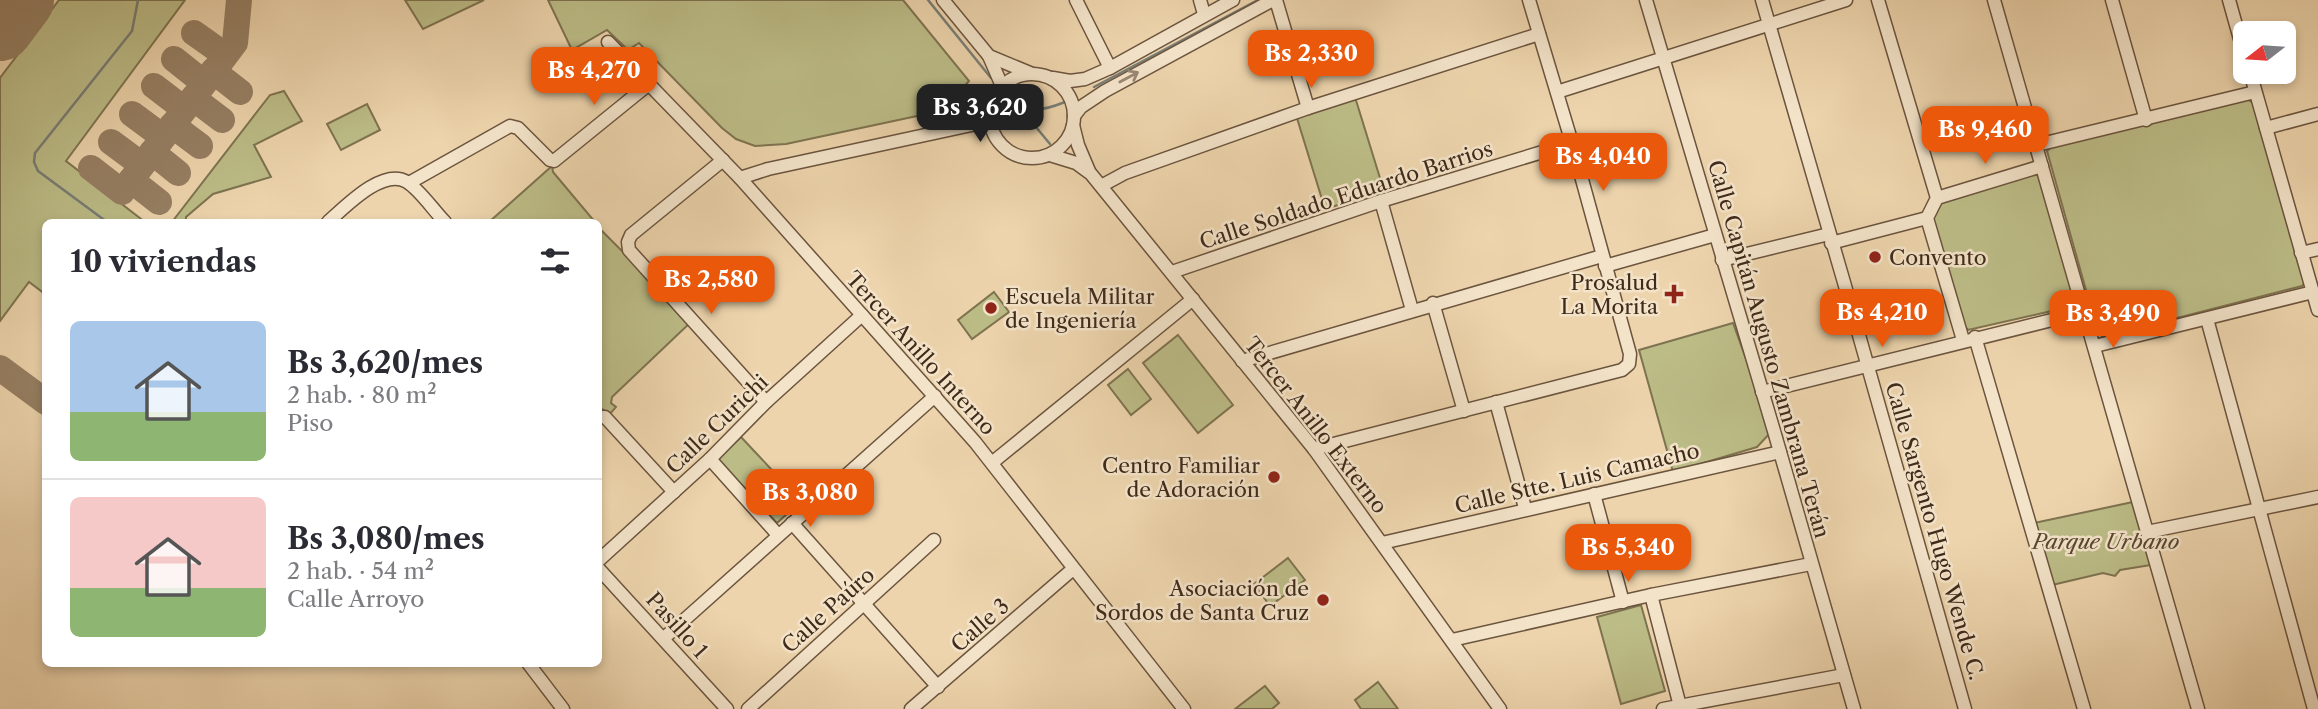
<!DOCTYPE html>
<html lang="es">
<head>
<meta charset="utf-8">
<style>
  body { margin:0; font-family:"Libre Caslon Text",serif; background:#f7f7f7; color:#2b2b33; height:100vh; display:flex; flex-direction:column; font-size:26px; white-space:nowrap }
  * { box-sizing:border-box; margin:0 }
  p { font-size:23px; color:#7c7c81 }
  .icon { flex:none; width:38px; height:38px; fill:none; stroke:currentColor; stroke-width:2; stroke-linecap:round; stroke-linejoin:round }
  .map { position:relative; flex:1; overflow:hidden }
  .panel { position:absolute; left:42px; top:219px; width:560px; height:448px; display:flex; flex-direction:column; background:#fff; border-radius:10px; box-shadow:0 4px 10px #0003 }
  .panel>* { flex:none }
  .needle { width:46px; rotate:253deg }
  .fabs { position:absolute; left:2233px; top:21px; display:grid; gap:14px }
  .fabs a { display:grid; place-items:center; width:63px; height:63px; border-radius:10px; background:#fff; box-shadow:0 4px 10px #0003; font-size:35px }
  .price { position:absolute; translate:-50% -60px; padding:0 16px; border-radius:14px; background:#ea580c; color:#fff; font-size:23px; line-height:46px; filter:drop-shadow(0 2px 4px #0008) }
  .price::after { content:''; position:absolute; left:50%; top:42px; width:21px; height:16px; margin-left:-10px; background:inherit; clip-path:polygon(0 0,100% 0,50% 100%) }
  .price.selected { background:#222; color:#fff }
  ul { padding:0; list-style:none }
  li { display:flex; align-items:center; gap:21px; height:175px; padding:0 28px }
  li+li { border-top:2px solid #e1e1e2 }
  li span { display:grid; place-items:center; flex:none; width:196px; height:140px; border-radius:10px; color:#555 }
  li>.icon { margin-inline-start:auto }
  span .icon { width:84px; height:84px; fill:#fffc; stroke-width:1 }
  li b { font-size:30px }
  h2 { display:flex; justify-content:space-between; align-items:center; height:84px; padding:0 28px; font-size:30px }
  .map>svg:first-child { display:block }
  .green { fill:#bcbc87; stroke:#7e7350; stroke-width:2 }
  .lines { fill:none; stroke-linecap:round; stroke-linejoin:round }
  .stream { stroke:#787d76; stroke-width:2.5 }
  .taxiway { stroke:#967f63; stroke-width:26 }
  .runway { stroke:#967f63; stroke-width:66 }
  .minor-casing { stroke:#6b543e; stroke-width:15 }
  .minor { stroke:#f3e3c9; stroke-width:12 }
  .oneway { stroke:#9a8672 }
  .poi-dot { fill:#8f2418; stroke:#f3e3c9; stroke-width:2.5 }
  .labels { text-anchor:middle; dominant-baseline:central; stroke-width:5; stroke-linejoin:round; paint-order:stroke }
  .street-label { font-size:21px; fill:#402a1a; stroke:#f3e3c9 }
  .poi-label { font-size:21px; fill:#402a1a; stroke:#f3e3c9; text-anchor:end }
  .park-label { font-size:21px; font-style:italic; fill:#594730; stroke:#f3e3c9 }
</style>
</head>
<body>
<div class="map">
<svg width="2318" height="709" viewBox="0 0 2318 709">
  <rect width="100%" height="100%" fill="#edd4ac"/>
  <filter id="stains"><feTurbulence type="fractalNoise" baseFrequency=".00286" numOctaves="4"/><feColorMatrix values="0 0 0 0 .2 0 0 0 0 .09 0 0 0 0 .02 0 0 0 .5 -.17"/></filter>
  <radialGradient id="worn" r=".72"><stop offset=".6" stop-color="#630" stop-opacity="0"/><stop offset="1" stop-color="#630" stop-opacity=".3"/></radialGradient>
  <!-- green -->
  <g class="green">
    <path d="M 59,0 L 185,0 L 66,161 L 145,222 L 46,222 L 45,294 L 29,282 L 0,321 L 0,78 Z"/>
    <path d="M 405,0 L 484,0 L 423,29 Z"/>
    <path d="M 548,0 L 903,0 L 969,81 L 945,110 L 786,144 L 755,146 L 736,139 L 722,128 L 639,43 L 628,50 L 607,30 L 572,50 Z"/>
    <path d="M 284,91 L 302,121 L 254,145 L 271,177 L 213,194 L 186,217 L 186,222 L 172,222 L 270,95 Z"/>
    <path d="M 1355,97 L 1384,191 L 1325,209 L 1296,115 Z"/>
    <path d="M 2247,99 L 2253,103 L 2305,282 L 2302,286 L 2103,337 L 2098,333 L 2047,151 L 2052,146 Z"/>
    <path d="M 367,104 L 380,130 L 341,150 L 327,124 Z"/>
    <path d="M 552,166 L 553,172 L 595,222 L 489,222 Z"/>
    <path d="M 2035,173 L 2043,181 L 2074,298 L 2069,307 L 1968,330 L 1962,323 L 1931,218 L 1940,200 Z"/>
    <path d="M 598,227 L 692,321 L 612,397 L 611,403 L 616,407 L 610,414 L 599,407 Z"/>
    <path d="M 994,292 L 1009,312 L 972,339 L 958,320 Z"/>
    <path d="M 1733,323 L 1772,431 L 1757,447 L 1673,472 L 1639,350 Z"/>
    <path d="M 1178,335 L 1233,405 L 1198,433 L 1143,363 Z"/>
    <path d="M 1128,369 L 1151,399 L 1131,415 L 1108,385 Z"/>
    <path d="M 741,437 L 801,501 L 777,523 L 717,459 Z"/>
    <path d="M 2133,502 L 2151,565 L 2120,570 L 2115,576 L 2103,573 L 2052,585 L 2034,523 Z"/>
    <path d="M 1288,558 L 1305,580 L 1270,606 L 1254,584 Z"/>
    <path d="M 1641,605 L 1665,691 L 1621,704 L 1597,617 Z"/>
    <path d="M 1378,682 L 1398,709 L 1361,709 L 1355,700 Z"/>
    <path d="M 1265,686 L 1279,703 L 1272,709 L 1235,709 Z"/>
  </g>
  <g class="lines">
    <!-- stream -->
    <g class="stream">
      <path d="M 928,0 L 991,78"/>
      <path d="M 1094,87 L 1258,0"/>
      <path d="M 1004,94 C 1025,115 1040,112 1065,102"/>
      <path d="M 1021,109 L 1050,144"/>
      <path d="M 107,222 L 38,171 L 34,162 L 35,153 L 132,31 L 138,0"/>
    </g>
    <!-- taxiway -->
    <g class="taxiway">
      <path d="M 194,33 L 225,55"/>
      <path d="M 174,59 L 204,83"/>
      <path d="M 213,71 L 240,92"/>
      <path d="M 154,86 L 184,109"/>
      <path d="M 193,98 L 222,120"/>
      <path d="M 132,114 L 163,137"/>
      <path d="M 172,125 L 200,146"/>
      <path d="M 111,142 L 142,165"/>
      <path d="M 152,152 L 178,173"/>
      <path d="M 91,168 L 122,192 L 235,43 L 239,0"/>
      <path d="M 131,180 L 159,202"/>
      <path d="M 0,368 L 46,402"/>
    </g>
    <!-- runway -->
    <path class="runway" d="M 0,28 L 21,0"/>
    <defs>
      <g id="minor">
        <path d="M 943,0 L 989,56 L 1002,86"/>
        <path d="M 1076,0 L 1110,68"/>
        <path d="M 1200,0 L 1204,14"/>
        <path d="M 1276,0 L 1308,108"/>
        <path d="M 1646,0 L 1774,431 L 1854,709"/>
        <path d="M 1762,0 C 1831,236 1899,472 1965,709"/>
        <path d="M 1878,0 L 1937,198 L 1927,218 L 1963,340"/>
        <path d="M 1994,0 L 2198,709"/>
        <path d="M 2112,0 L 2146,120"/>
        <path d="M 2229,0 L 2245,57"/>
        <path d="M 608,42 L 740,178 L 975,442 L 1184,709"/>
        <path d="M 989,56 L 1030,73"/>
        <path d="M 2250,72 L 2318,310"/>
        <circle cx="1032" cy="116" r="42"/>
        <path d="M 1053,78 L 1070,81 L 1085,79 L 1110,68 L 1233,0"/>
        <path d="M 1557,92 L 1846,0"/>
        <path d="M 1074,116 L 1081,107 L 1105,91 L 1273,0"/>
        <path d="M 1073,125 L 1078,145 L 1089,171"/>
        <path d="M 2266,128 L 2318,114"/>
        <path d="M 2037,145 L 2255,92"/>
        <path d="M 1050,155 L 1076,163 L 1091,174 L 1314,449 L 1500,709"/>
        <path d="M 723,160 L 631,235 L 628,242 L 629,250 L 766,402"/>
        <path d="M 740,178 L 768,169 L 990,121"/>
        <path d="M 409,183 L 510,126 L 518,128 L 550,160 L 554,161 L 649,84"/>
        <path d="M 1101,186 L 1125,173 L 1308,108 L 1539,34"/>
        <path d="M 1937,198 L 2042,166"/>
        <path d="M 1381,201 L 1412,310"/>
        <path d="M 328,222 C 345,207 383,167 407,182 C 421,191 433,210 445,222"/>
        <path d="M 1831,243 L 1927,218"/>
        <path d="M 2301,253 L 2318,249"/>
        <path d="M 1722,260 L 1829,234"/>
        <path d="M 1605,266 L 1715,235"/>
        <path d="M 1172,272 L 1381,201 L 1572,143"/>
        <path d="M 1433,303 L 1464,411"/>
        <path d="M 2207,319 L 2314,709"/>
        <path d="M 1975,337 L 2084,709"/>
        <path d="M 2095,346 L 2313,292"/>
        <path d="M 1242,361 L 1602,256"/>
        <path d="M 1762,392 L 2084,312"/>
        <path d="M 1496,402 L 1525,508"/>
        <path d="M 598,417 L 605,417 L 674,492"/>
        <path d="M 1314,449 L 1622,370 L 1629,364 L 1630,354 L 1572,143 L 1529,0"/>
        <path d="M 710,459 L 778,535"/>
        <path d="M 993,462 L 1193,299"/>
        <path d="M 1594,494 L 1623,602"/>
        <path d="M 792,523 L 938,687"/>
        <path d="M 2147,532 L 2318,497"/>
        <path d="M 1382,543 L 1780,452"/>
        <path d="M 598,561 L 710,459 L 766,402 L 862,315"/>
        <path d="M 598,568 L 727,709"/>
        <path d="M 1651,595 L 1680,706"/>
        <path d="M 664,638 L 935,396"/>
        <path d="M 1452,640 L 1651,595 L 1811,564"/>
        <path d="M 528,663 L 563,709"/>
        <path d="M 748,709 L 934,540"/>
        <path d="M 911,709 L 1073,569"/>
        <path d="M 1663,709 L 1844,675"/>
      </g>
    </defs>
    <!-- minor casing -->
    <use href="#minor" class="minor-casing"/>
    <!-- minor -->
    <use href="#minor" class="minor"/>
  </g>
  <!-- one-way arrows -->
  <defs><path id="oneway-shaft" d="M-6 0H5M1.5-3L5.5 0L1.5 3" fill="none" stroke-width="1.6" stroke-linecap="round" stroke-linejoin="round" transform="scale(1.75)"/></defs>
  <use class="oneway" href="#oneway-shaft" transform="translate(1129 77) rotate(-28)"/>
  <!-- markers -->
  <g class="poi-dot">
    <circle cx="1875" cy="257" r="7"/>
    <path d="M1670.5 283.5h7v7h7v7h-7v7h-7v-7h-7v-7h7z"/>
    <circle cx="991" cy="308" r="7"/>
    <circle cx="1274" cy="477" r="7"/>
    <circle cx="1323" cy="600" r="7"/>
  </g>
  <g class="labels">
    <!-- street labels -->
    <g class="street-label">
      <text transform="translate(1346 195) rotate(-18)">Calle Soldado Eduardo Barrios</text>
      <text transform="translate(1769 349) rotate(74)">Calle Capitán Augusto Zambrana Terán</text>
      <text transform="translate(921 353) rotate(48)">Tercer Anillo Interno</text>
      <text transform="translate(717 424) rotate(-44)">Calle Curichi</text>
      <text transform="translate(1316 425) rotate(52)">Tercer Anillo Externo</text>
      <text transform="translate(1577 478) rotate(-13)">Calle Stte. Luis Camacho</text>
      <text transform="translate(1935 531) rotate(74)">Calle Sargento Hugo Wende C.</text>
      <text transform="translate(828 610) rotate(-42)">Calle Paúro</text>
      <text transform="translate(677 625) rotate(48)">Pasillo 1</text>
      <text transform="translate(980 625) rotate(-41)">Calle 3</text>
    </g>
    <!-- poi labels -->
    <g class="poi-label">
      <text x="1889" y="257" text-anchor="start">Convento</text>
      <text x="1658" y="282">Prosalud<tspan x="1658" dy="24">La Morita</tspan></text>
      <text x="1005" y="296" text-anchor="start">Escuela Militar<tspan x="1005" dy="24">de Ingeniería</tspan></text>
      <text x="1260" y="465">Centro Familiar<tspan x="1260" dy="24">de Adoración</tspan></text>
      <text x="1309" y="588">Asociación de<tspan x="1309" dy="24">Sordos de Santa Cruz</tspan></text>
    </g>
    <!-- park labels -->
    <g class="park-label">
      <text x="2106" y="541">Parque Urbano</text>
    </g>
  </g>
  <rect width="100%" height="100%" filter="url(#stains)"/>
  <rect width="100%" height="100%" fill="url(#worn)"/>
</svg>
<div class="fabs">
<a><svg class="needle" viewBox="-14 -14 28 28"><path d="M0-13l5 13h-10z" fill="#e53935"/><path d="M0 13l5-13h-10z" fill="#7c7c81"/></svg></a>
</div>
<b class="price" style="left:1311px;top:90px">Bs 2,330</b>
<b class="price" style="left:594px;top:107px">Bs 4,270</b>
<b class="price selected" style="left:980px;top:144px">Bs 3,620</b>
<b class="price" style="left:1985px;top:166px">Bs 9,460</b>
<b class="price" style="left:1603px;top:193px">Bs 4,040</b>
<b class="price" style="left:711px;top:316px">Bs 2,580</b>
<b class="price" style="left:1882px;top:349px">Bs 4,210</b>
<b class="price" style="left:2113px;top:350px">Bs 3,490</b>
<b class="price" style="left:810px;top:529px">Bs 3,080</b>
<b class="price" style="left:1628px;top:584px">Bs 5,340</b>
<section class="panel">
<h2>10 viviendas<svg class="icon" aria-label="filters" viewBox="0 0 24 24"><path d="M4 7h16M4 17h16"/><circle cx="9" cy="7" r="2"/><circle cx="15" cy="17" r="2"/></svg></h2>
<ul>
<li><span style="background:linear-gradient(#a9c7e8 65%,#8fb573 0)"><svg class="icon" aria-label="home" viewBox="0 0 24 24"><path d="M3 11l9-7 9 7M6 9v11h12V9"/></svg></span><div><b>Bs 3,620/mes</b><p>2 hab. · 80 m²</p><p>Piso</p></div></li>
<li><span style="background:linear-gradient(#f6c9c9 65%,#8fb573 0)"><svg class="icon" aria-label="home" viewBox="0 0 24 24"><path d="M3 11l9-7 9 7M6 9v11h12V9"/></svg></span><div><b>Bs 3,080/mes</b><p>2 hab. · 54 m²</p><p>Calle Arroyo</p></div></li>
</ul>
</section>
</div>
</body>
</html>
